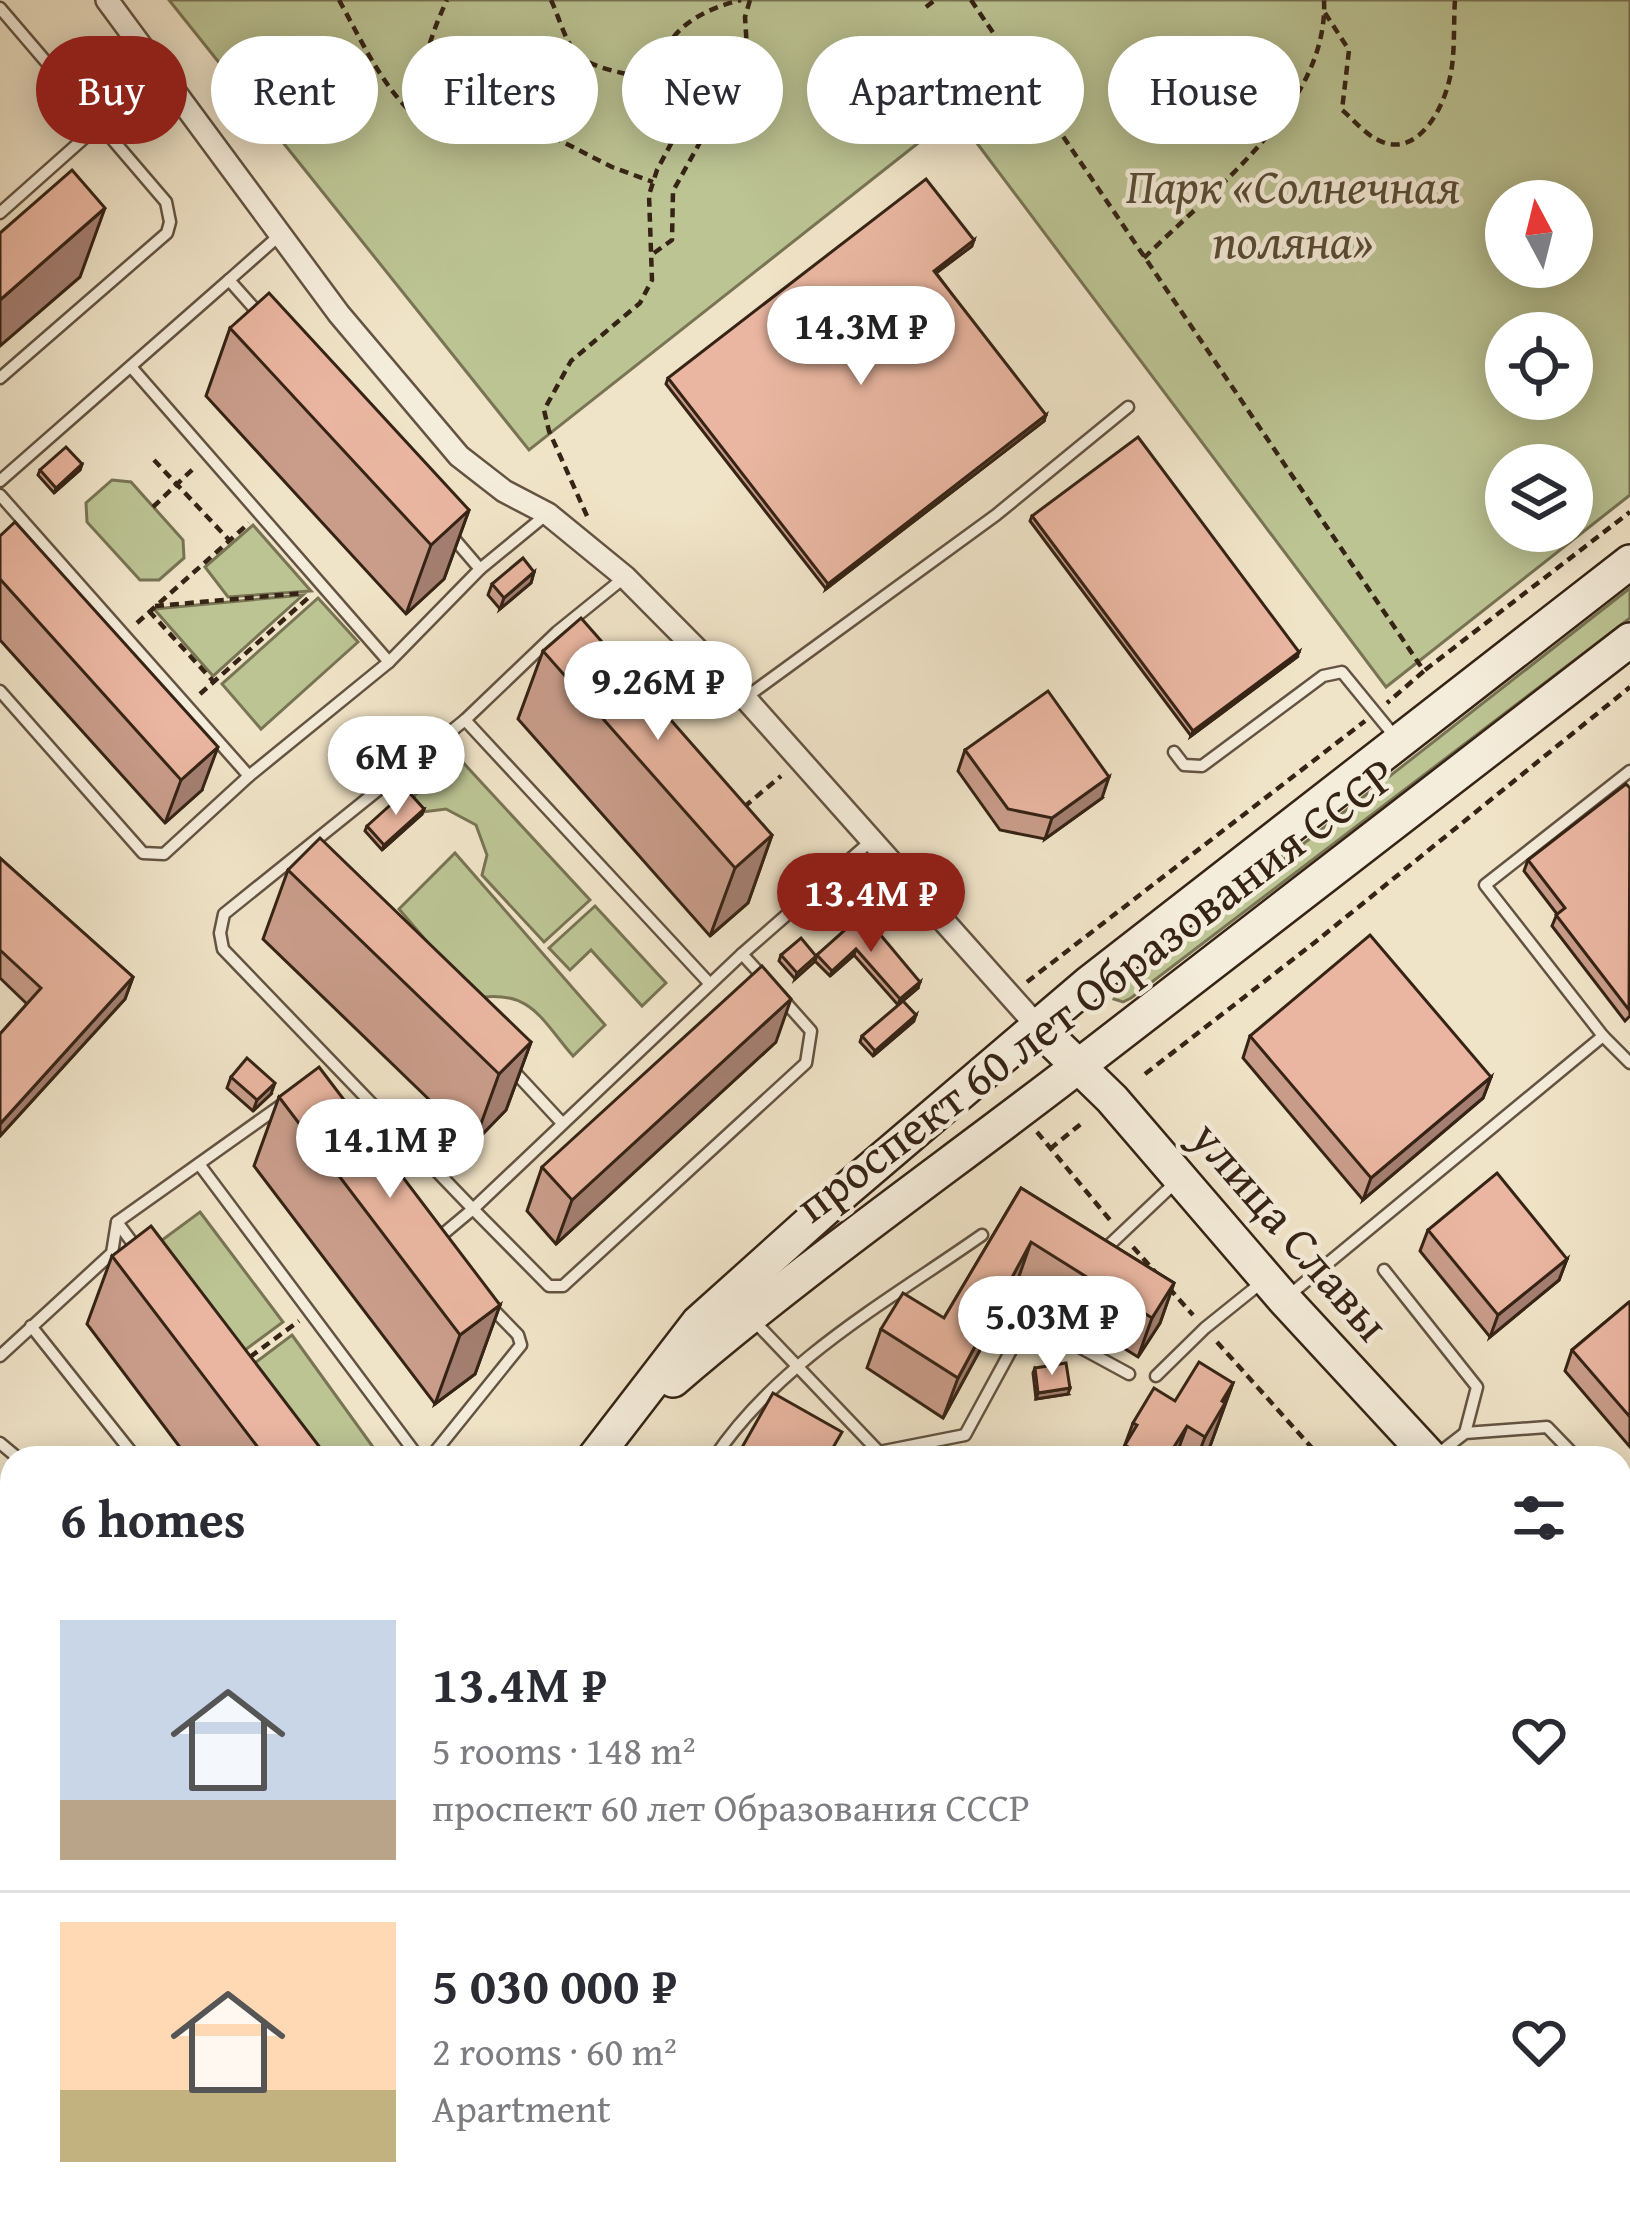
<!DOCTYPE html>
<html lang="en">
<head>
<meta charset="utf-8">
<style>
  body { margin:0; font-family:"Gentium Book Plus",serif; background:#f7f7f7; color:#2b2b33; height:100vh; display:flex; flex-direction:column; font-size:45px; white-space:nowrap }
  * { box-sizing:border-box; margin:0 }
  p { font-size:39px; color:#7c7c81 }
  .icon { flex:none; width:66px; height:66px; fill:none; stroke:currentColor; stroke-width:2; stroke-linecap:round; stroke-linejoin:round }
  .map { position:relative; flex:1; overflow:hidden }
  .details { position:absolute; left:0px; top:1446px; width:1632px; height:771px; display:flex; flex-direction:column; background:#fff; border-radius:36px 36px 0 0; box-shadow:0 6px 30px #0003 }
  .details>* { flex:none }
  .guide { position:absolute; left:36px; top:36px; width:1560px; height:108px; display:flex; gap:24px }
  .needle { width:78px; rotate:353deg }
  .tools { position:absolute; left:1485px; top:180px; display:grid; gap:24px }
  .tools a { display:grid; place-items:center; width:108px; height:108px; border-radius:50%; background:#fff; box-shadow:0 6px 30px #0003; font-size:60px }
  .price { position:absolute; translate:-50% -102px; padding:0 27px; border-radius:42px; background:#fff; color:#222; font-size:39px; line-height:78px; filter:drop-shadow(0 3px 6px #0008) }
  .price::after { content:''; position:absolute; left:50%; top:72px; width:36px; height:27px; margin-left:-18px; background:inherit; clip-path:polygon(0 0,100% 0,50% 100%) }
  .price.selected { background:#8f2418; color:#fff }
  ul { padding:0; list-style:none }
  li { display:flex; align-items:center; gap:36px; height:300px; padding:0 60px }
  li+li { border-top:3px solid #e1e1e2 }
  li span { display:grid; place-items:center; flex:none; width:336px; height:240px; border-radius:0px; color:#555 }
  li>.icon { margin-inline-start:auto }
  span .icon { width:144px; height:144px; fill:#fffc; stroke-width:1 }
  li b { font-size:51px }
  h2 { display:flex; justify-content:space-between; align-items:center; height:144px; padding:0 60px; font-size:51px }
  .pill { padding:0 42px; border-radius:54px; background:#fff; box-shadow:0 6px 30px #0003; font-size:42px; line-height:108px }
  .pill.selected { background:#8f2418; color:#fff }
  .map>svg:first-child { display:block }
  .green { fill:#bcc494; stroke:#787454; stroke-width:3; fill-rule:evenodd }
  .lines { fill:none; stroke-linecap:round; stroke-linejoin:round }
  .service-casing { stroke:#645342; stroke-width:15 }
  .minor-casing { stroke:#645342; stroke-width:26 }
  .secondary-casing { stroke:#352315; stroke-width:38 }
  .path { stroke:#352315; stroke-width:4.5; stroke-dasharray:9 6; stroke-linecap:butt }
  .service { stroke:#f5eddb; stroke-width:10 }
  .minor { stroke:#f5eddb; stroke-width:21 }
  .secondary { stroke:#f5eddb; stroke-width:33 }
  .wall { fill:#c99d8a; stroke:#352315; stroke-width:3 }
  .shaded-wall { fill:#a47f71; stroke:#352315; stroke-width:3 }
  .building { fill:#eab6a1; stroke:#352315; stroke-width:3 }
  .labels { text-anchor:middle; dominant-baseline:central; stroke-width:9; stroke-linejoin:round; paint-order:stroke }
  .park-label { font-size:48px; font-style:italic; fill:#574b35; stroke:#f5eddb }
  .street-label { font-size:48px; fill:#352315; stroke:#f5eddb }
</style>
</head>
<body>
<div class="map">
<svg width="1630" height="2215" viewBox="0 0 1630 2215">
  <rect width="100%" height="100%" fill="#f0e4c8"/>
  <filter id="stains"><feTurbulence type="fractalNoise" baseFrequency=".00167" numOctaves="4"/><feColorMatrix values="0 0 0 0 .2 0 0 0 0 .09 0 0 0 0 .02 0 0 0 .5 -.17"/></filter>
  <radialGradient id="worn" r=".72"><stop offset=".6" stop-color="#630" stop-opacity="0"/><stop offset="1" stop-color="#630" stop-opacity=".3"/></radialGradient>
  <!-- green -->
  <g class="green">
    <path d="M 169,0 L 1630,0 L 1630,495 L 1386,687 L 955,114 L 529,450 ZM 1506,201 L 1572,201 L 1572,267 L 1506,267 ZM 1506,333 L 1572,333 L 1572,399 L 1506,399 ZM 1506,465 L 1572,465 L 1572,531 L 1506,531 Z"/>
    <path d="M 112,480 L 131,482 L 183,540 L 184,558 L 159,580 L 140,580 L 87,522 L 86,503 Z"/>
    <path d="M 253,525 L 311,591 L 228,597 L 205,567 Z"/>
    <path d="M 1630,588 L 1630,618 L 1131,998 L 1123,1002 L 1114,999 L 1119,988 Z"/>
    <path d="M 303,595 L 213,676 L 154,609 Z"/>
    <path d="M 318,598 L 358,642 L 261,729 L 222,684 Z"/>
    <path d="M 457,756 L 590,900 L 544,942 L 482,875 L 487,855 L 476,825 L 446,809 L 423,812 L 411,799 Z"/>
    <path d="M 455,853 L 605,1025 L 573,1056 C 540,1018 531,989 475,998 L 399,909 Z"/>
    <path d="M 595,906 L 666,983 L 642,1006 L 591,950 L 570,970 L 549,948 Z"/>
    <path d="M 200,1212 L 283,1322 L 237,1356 L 154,1246 Z"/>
    <path d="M 292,1335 L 381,1458 L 312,1458 L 247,1369 Z"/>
    <path d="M 0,1623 L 12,1631 L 12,1763 L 0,1780 Z"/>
  </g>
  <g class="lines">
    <defs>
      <g id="service">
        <path d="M 0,8 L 166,202 L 170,222 L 167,233 L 0,378"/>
        <path d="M 0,213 L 100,124 L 162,76"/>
        <path d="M 229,280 L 281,234"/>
        <path d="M 132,368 L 389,662"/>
        <path d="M 0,481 L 229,280 L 261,316"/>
        <path d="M 0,495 L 249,776"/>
        <path d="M 480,569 L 547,514"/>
        <path d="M 0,691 L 143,853 L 164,854 L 249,776 L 389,662 L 480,569 L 450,534"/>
        <path d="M 745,698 L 996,515 L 1128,407"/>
        <path d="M 465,720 L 710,984"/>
        <path d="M 1174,752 L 1184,765 L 1202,766 L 1323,676 L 1342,672 L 1396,738"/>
        <path d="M 1630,771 L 1485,885 L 1603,1036 L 1630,1063"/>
        <path d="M 742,954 L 763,977"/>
        <path d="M 779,995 L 811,1031 L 806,1063 L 563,1286 L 549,1286 L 473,1209 L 742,954 L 871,841"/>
        <path d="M 510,1067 L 562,1123"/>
        <path d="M 199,1164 L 419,1458"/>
        <path d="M 117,1222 L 140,1253"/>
        <path d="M 436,1240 L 473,1209 L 223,949 L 220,933 L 224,914 L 465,720 L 557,632 L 625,577"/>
        <path d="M 1100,1249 L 1103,1251 L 1178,1180"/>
        <path d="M 1384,1270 L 1477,1387 L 1465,1433"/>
        <path d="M 1287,1297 L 1603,1036"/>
        <path d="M 755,1322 L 879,1452 L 875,1458"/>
        <path d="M 31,1326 L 136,1458"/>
        <path d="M 0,1356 L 112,1253 L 117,1222 L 287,1101"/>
        <path d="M 1156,1376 L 1205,1328 L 1261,1283"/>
        <path d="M 0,1443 L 18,1458"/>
        <path d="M 879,1452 L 965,1435 L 1028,1319 L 1129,1374"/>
        <path d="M 1434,1457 L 1465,1433 L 1547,1427 L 1577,1458"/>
        <path d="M 430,1458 L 521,1345 L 518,1335 L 487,1303"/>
        <path d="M 714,1458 C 779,1361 888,1301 982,1235"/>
        <path d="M 1620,1502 L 1630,1512"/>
        <path d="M 1620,1568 L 1630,1559"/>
        <path d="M 0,1805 L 12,1789"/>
        <path d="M 1620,1986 L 1630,1974"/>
        <path d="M 0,2001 L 12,1985"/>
        <path d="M 1620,2073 L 1630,2079"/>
        <path d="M 316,2215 L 323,2205"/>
        <path d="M 388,2215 L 394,2205"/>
        <path d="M 545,2215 L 550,2205"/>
        <path d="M 918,2215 L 926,2205"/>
      </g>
      <g id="minor">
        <path d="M 107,0 L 339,314 L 459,456 L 504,491 L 548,514 L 625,577 L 745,698 L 1039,1028"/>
        <path d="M 0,2128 L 12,2133"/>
        <path d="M 169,2205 L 187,2215"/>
      </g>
      <g id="secondary">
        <path d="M 1039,1028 L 1112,1099 L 1284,1299 L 1431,1458"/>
        <path d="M 673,1380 C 802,1269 941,1172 1076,1068 C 1261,927 1445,782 1630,640"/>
        <path d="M 594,1458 L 698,1323 L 845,1191 L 1089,983 L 1630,562"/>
        <path d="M 1620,1672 L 1630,1683"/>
        <path d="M 28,2215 L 34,2205"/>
      </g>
    </defs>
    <!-- service casing -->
    <use href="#service" class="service-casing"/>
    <!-- minor casing -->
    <use href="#minor" class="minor-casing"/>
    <!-- secondary casing -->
    <use href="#secondary" class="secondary-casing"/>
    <!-- path -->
    <g class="path">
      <path d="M 339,0 C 363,43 383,90 421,121 L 473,113 L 506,113 L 612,167 L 653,182"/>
      <path d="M 551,0 C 559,17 564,38 575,52 C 592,74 654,75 682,90 L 690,108"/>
      <path d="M 971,0 L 1424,671 L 1387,703"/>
      <path d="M 926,7 L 935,0"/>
      <path d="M 1325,13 L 1349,50 L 1342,110 C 1353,119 1365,134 1378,140 C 1414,159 1440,115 1448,85 C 1456,59 1453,27 1455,0"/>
      <path d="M 660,79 C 659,32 700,10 741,0"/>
      <path d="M 416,117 C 419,75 429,38 447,0"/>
      <path d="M 654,253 L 672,240 L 673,191 L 709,126 L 706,93"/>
      <path d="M 1144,258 C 1212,190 1329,105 1324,0"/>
      <path d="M 154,460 L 230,541"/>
      <path d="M 153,507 L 195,467"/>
      <path d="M 587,516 L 549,431 L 544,410 L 571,361 L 640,303 L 652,280 L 649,195 L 657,170 L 690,108 L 706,89 L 738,78 L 748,65 L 745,17 L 750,0"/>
      <path d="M 155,606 L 304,593"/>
      <path d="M 149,611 L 213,681"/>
      <path d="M 137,623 L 249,523"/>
      <path d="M 1425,670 L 1630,512"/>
      <path d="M 200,694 L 308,598"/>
      <path d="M 744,807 L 781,776"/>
      <path d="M 1027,982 L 1365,721"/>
      <path d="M 1145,1074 L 1314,943 L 1630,687"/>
      <path d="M 1037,1132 L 1110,1220"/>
      <path d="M 1050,1149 L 1082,1123"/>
      <path d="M 1133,1247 L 1158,1275"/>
      <path d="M 1169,1288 L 1193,1315"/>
      <path d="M 1217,1342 L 1321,1458"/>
      <path d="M 250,1357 L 299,1321"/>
      <path d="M 1620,1766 L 1630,1778"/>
      <path d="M 1620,1921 L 1630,1911"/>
      <path d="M 0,2051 L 12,2056"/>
      <path d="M 0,2103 L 12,2083"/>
      <path d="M 0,2190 L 1,2186"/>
      <path d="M 1226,2215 L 1232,2205"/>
    </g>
    <!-- service -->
    <use href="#service" class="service"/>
    <!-- minor -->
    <use href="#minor" class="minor"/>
    <!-- secondary -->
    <use href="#secondary" class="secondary"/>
  </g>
  <!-- wall -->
  <g class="wall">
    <path d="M 972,246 L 936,273 L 1044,421 L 826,589 L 666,384 L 668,378 Z"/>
    <path d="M 230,328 L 469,510 L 444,579 L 406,614 L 206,396 Z"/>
    <path d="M 82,464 L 80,470 L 54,493 L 38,475 L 40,470 Z"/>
    <path d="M 1032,516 L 1297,657 L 1191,736 L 1030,521 Z"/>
    <path d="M 0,536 L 202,790 L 165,823 L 0,640 Z"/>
    <path d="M 534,572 L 531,583 L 500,609 L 488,595 L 492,584 Z"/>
    <path d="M 543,651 L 772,835 L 748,903 L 710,936 L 518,719 Z"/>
    <path d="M 965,750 L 1102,798 L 1045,839 L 1000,830 L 958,771 Z"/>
    <path d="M 1630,788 L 1630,1016 L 1625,1021 L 1552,926 L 1557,914 L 1524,871 L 1528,860 Z"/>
    <path d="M 424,809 L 422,814 L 382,850 L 365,831 L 367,826 Z"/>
    <path d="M 0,858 L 133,977 L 125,999 L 0,1136 L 0,1034 L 27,1004 L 0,978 Z"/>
    <path d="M 288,870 L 531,1042 L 506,1110 L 474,1143 L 263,939 Z"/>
    <path d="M 863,914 L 918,988 L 898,1005 L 854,955 L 830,976 L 815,961 L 817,955 Z"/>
    <path d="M 781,955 L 814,962 L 795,979 L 779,961 Z"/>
    <path d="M 914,1021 L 873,1056 L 860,1042 L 862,1036 Z"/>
    <path d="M 1250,1036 L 1491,1077 L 1483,1098 L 1363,1200 L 1243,1058 Z"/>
    <path d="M 776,1042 L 556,1244 L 527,1211 L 542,1167 Z"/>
    <path d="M 231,1077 L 271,1094 L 253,1111 L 227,1088 Z"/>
    <path d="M 279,1097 L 500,1305 L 475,1374 L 435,1404 L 254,1166 Z"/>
    <path d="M 1021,1188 L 1174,1283 L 1160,1323 L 1138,1357 L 1017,1282 L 943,1418 L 867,1368 L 881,1329 L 944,1318 Z"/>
    <path d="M 1428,1230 L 1567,1259 L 1559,1280 L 1490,1337 L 1420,1251 Z"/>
    <path d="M 112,1256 L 328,1458 L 188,1458 L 87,1324 Z"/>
    <path d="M 1630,1302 L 1630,1447 L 1565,1371 L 1572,1350 Z"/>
    <path d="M 1035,1368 L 1068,1394 L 1036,1399 L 1033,1373 Z"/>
    <path d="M 1233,1383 L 1210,1446 L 1203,1458 L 1120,1458 L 1133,1423 L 1175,1401 Z"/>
    <path d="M 12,1819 L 12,1920 L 2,1934 L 0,1932 L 0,1835 Z"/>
    <path d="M 1630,1986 L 1630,2044 L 1620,2038 L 1620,2012 Z"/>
    <path d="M 730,2205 L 891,2205 L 885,2215 L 746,2215 Z"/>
    <path d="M 965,2205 L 1159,2205 L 1153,2215 L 975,2215 L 964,2208 Z"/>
  </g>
  <!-- shaded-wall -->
  <g class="shaded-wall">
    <path d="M 105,208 L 80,277 L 0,346 L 0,300 Z"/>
    <path d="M 974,240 L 972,246 L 932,276 L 934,271 Z"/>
    <path d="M 1046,415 L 1044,421 L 826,589 L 828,584 Z"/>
    <path d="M 82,464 L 80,470 L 54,493 L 56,488 Z"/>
    <path d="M 469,510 L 444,579 L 406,614 L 431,545 Z"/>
    <path d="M 534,572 L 531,583 L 500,609 L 504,598 Z"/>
    <path d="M 1299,652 L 1297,657 L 1191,736 L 1193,731 Z"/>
    <path d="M 218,747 L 202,790 L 165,823 L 181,780 Z"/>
    <path d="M 1109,777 L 1102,798 L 1045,839 L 1052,818 Z"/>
    <path d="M 424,809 L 422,814 L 382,850 L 384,845 Z"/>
    <path d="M 772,835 L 748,903 L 710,936 L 735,868 Z"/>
    <path d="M 856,949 L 854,955 L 830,976 L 832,971 Z"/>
    <path d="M 816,956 L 814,962 L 795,979 L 797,973 Z"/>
    <path d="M 133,977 L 125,999 L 0,1136 L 0,1124 Z"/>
    <path d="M 920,982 L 918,988 L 898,1005 L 900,999 Z"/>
    <path d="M 791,999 L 776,1042 L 556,1244 L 572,1200 Z"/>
    <path d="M 916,1015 L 914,1021 L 873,1056 L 875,1051 Z"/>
    <path d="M 531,1042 L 506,1110 L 474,1143 L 499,1074 Z"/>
    <path d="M 1491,1077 L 1483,1098 L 1363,1200 L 1371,1178 Z"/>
    <path d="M 275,1083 L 271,1094 L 253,1111 L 257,1100 Z"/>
    <path d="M 1031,1242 L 1017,1282 L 943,1418 L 958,1378 Z"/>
    <path d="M 1567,1259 L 1559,1280 L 1490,1337 L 1498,1315 Z"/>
    <path d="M 1174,1283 L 1160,1323 L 1138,1357 L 1152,1318 Z"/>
    <path d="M 500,1305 L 475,1374 L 435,1404 L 460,1335 Z"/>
    <path d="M 1233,1383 L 1210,1446 L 1203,1458 L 1197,1458 L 1205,1437 Z"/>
    <path d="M 1070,1388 L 1068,1394 L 1036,1399 L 1038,1393 Z"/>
    <path d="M 1187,1426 L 1175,1458 L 1167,1458 Z"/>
    <path d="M 12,1905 L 12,1920 L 2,1934 Z"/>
    <path d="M 1147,2205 L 1159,2205 L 1153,2215 L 1140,2215 Z"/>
  </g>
  <!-- building -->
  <g class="building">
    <path d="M 72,170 L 105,208 L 0,300 L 0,233 Z"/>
    <path d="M 926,179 L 974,240 L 934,271 L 1046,415 L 828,584 L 668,378 Z"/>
    <path d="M 269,293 L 469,510 L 431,545 L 230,328 Z"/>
    <path d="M 1138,437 L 1299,652 L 1193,731 L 1032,516 Z"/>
    <path d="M 66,447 L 82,464 L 56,488 L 40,470 Z"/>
    <path d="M 15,522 L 218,747 L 181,780 L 0,579 L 0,536 Z"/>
    <path d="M 523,558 L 534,572 L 504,598 L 492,584 Z"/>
    <path d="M 581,618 L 772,835 L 735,868 L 543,651 Z"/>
    <path d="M 1048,691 L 1109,777 L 1052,818 L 1008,809 L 965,750 Z"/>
    <path d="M 1626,784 L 1630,788 L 1629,1010 L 1556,915 L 1565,908 L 1528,860 Z"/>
    <path d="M 407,790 L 424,809 L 384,845 L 367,826 Z"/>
    <path d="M 320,838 L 531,1042 L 499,1074 L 288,870 Z"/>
    <path d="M 0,858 L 133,977 L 0,1124 L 0,1034 L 41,988 L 0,950 Z"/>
    <path d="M 863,914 L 920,982 L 900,999 L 856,949 L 832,971 L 817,955 Z"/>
    <path d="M 1370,935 L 1491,1077 L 1371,1178 L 1250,1036 Z"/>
    <path d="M 801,938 L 816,956 L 797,973 L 781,955 Z"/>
    <path d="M 762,966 L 791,999 L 572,1200 L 542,1167 Z"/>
    <path d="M 903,1001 L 916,1015 L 875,1051 L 862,1036 Z"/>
    <path d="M 247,1058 L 275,1083 L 257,1100 L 231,1077 Z"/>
    <path d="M 319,1067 L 500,1305 L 460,1335 L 279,1097 Z"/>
    <path d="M 1497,1173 L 1567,1259 L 1498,1315 L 1428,1230 Z"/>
    <path d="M 1021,1188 L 1174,1283 L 1152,1318 L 1031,1242 L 958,1378 L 881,1329 L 903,1293 L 944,1318 Z"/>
    <path d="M 151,1226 L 328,1458 L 266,1458 L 112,1256 Z"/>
    <path d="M 1629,1302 L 1630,1302 L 1630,1417 L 1572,1350 Z"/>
    <path d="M 1199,1362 L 1233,1383 L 1222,1401 L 1225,1403 L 1205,1437 L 1187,1426 L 1167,1458 L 1146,1458 L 1125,1445 L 1137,1425 L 1133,1423 L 1154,1388 L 1175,1401 Z"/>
    <path d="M 1066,1363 L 1070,1388 L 1038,1393 L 1035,1368 Z"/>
    <path d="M 773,1393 L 842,1432 L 827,1458 L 736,1458 Z"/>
    <path d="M 1620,1521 L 1630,1533 L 1620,1543 Z"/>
    <path d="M 12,1819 L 12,1886 L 0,1877 L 0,1835 Z"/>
    <path d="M 136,2205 L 174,2205 L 180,2215 L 119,2215 Z"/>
    <path d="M 447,2205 L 518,2205 L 535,2215 L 455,2215 L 445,2209 Z"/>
    <path d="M 741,2205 L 889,2205 L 884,2215 L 757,2215 Z"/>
    <path d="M 1043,2205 L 1147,2205 L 1140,2215 L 1059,2215 Z"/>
  </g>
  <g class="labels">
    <!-- park labels -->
    <g class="park-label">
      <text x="1293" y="185">Парк «Солнечная<tspan x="1293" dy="55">поляна»</tspan></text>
    </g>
    <!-- street labels -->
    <g class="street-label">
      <text transform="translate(1095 989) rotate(-37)">проспект 60 лет Образования СССР</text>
      <text transform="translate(1291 1230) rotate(49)">улица Славы</text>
    </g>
  </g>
  <rect width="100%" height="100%" filter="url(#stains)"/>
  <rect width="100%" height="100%" fill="url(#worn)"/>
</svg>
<div class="tools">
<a><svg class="needle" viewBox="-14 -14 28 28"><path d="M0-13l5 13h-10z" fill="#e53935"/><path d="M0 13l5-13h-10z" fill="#7c7c81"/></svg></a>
<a><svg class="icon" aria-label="locate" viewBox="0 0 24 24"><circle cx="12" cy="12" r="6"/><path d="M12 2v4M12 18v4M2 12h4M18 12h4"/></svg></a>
<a><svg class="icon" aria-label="layers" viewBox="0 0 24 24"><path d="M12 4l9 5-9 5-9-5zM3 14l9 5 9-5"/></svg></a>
</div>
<b class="price" style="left:861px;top:388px">14.3M ₽</b>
<b class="price" style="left:658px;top:743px">9.26M ₽</b>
<b class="price" style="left:396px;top:818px">6M ₽</b>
<b class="price selected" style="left:871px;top:955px">13.4M ₽</b>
<b class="price" style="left:390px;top:1201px">14.1M ₽</b>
<b class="price" style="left:1052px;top:1378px">5.03M ₽</b>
<div class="guide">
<a class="pill selected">Buy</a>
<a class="pill">Rent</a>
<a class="pill">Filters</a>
<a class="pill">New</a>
<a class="pill">Apartment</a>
<a class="pill">House</a>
</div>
<section class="details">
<h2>6 homes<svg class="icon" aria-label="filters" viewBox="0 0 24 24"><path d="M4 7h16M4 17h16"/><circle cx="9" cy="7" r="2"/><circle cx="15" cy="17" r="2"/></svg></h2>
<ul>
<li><span style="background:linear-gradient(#c9d6e8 75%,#b9a48a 0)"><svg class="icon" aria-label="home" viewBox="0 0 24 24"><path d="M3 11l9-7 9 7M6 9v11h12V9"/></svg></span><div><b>13.4M ₽</b><p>5 rooms · 148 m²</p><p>проспект 60 лет Образования СССР</p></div><svg class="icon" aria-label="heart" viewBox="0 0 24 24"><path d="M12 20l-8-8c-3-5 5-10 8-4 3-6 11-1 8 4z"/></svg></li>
<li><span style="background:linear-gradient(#ffd9b3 70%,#c2b280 0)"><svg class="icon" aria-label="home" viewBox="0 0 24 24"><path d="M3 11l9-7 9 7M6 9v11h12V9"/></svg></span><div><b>5 030 000 ₽</b><p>2 rooms · 60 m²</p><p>Apartment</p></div><svg class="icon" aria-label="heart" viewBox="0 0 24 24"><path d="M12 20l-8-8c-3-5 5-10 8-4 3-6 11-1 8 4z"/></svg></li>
</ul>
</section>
</div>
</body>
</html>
